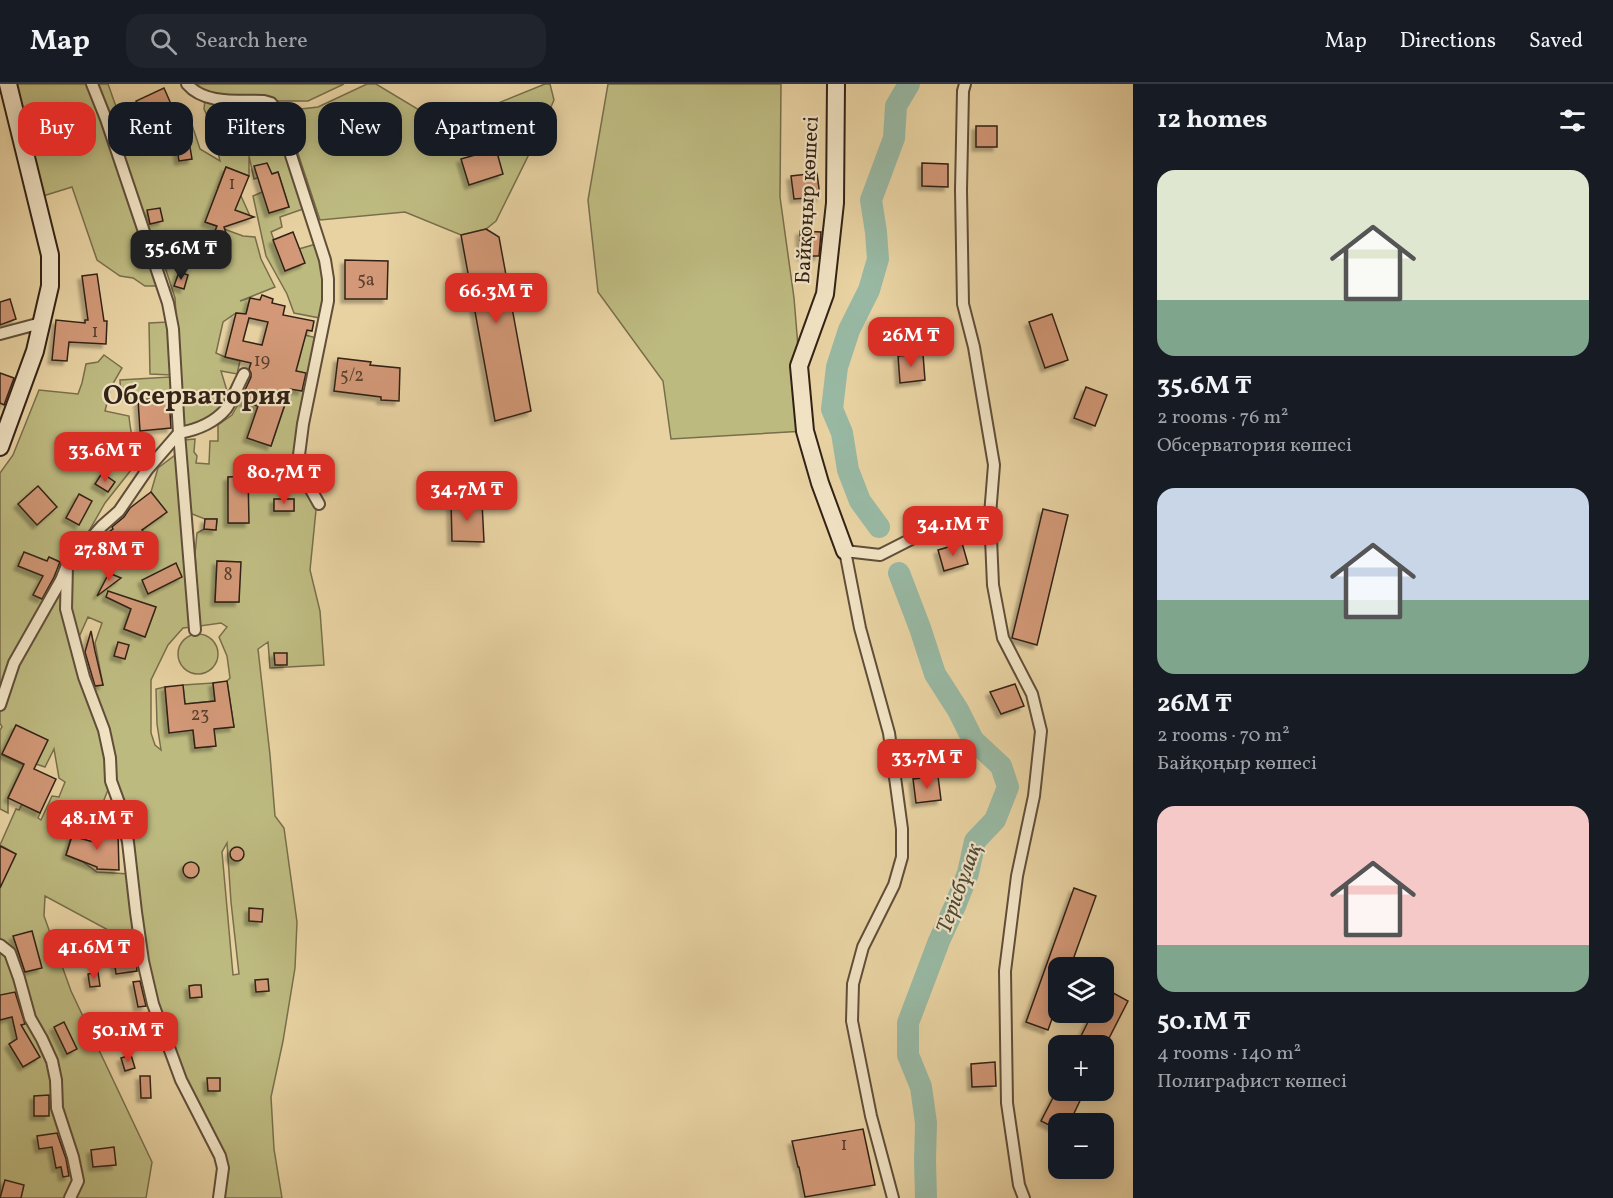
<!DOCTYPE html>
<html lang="en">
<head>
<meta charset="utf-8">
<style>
  body { margin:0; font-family:Vollkorn,serif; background:#20242c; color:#f1f3f6; height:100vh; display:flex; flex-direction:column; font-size:22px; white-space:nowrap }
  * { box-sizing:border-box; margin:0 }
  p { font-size:20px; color:#9ea1a6 }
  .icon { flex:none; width:33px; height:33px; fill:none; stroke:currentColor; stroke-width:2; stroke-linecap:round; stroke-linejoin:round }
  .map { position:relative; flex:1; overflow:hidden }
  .details { display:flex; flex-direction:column; background:#171b24; width:480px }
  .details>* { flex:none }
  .top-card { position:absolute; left:18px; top:18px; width:570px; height:54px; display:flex; gap:12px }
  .tools { position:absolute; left:1048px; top:873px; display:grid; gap:12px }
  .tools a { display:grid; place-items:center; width:66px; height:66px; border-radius:12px; background:#171b24; box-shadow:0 3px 15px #0003; font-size:30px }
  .price { position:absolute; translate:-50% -51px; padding:0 14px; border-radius:12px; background:#d93025; color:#fff; font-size:20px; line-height:39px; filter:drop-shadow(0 2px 3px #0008) }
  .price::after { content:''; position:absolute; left:50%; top:36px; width:18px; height:14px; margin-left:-9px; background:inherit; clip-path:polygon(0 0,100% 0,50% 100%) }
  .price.current { background:#222; color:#fff }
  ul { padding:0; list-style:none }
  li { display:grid; align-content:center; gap:12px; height:318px; padding:0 24px }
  li span { display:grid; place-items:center; height:186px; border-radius:18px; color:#555 }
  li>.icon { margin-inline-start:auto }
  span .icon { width:108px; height:108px; fill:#fffc; stroke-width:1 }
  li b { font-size:26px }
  h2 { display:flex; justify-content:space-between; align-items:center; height:72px; padding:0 24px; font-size:26px }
  .pill { padding:0 21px; border-radius:18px; background:#171b24; box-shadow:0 3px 15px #0003; font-size:21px; line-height:54px }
  .pill.current { background:#d93025; color:#fff }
  header { display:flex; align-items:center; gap:36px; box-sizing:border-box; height:84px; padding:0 30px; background:#171b24; border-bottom:2px solid #363941 }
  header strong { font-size:28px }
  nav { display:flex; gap:33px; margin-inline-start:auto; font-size:21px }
  .search { width:420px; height:54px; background:#20242c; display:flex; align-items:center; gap:15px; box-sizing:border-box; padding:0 21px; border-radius:18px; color:#9ea1a6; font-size:22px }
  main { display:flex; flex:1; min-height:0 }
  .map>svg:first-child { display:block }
  .green { fill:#bdba80; stroke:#786e4b; stroke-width:1.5; fill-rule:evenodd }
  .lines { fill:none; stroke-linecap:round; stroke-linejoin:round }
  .river { stroke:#98b8a3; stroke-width:22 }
  .building { fill:#d29877; stroke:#322216; stroke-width:1.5; fill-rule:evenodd; filter:url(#shadow) }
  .street-casing { stroke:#604e39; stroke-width:14 }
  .secondary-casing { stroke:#322216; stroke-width:20 }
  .street { stroke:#f0e2c3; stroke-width:10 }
  .secondary { stroke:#f0e2c3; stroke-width:16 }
  .labels { text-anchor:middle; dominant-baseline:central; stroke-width:4.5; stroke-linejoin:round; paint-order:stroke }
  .number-label { font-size:18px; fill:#5a402e }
  .street-label { font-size:21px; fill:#322216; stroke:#f0e2c3 }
  .water-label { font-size:22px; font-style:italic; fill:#4c4839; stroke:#f0e2c3 }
  .district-label { font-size:27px; font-weight:bold; fill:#322216; stroke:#f0e2c3 }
</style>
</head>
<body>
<header>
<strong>Map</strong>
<div class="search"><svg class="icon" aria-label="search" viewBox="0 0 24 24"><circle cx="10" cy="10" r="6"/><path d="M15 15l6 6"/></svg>Search here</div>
<nav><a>Map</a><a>Directions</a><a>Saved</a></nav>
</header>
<main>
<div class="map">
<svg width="1133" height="1114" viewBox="0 0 1133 1114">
  <defs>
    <filter id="shadow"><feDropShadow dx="-4" dy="4" stdDeviation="1.5" flood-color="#0004"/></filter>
  </defs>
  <rect width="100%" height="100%" fill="#e8d2a2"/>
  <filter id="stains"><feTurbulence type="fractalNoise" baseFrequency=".00333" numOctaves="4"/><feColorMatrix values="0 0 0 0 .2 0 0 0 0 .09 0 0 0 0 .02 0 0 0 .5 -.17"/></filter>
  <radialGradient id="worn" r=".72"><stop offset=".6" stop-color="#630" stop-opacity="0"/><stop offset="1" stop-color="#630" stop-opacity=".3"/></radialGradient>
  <!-- green -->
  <g class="green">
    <path d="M 14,0 L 108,0 L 129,59 L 192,41 L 200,65 L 220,77 L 213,46 L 204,25 L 205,16 L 267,24 L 281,63 L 288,70 L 306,124 L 280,133 L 282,143 L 271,148 L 285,186 L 299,165 L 316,160 C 323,191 326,203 320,234 L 294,229 L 287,210 L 266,172 L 253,112 L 262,108 L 289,123 L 278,88 L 254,95 L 249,72 L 249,92 L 226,83 L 218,103 L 241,112 L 250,132 L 205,138 L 243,152 L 255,153 L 261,175 L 275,203 L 240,217 L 250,214 L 246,230 L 236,229 L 223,238 L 216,269 L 225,273 L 240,277 L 237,290 L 221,287 L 230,317 L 205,335 L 181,344 L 176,230 L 175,214 L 165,183 L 180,180 L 176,160 L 161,163 L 146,169 L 159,202 L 145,202 L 133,194 L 120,192 L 97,176 L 72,103 L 43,112 Z"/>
    <path d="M 195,0 L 344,0 L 308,17 L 264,17 L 192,6 Z"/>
    <path d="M 367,0 L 376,0 L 444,41 L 545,0 L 550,0 L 554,16 L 539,50 L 496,137 L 486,145 L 461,151 L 405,128 L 320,136 L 284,27 L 318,23 Z"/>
    <path d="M 608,0 L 781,0 L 780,113 L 794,214 L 805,347 L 671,355 L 663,297 L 598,208 L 588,116 Z"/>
    <path d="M 168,238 L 172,291 L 150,290 L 149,239 Z"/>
    <path d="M 305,251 L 317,254 L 311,291 L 296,287 L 294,293 L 286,292 L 284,303 L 306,308 L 299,341 L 296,382 L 299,396 L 312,416 L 316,426 L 310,486 L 320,527 L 324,581 L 270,584 L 268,558 L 258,565 L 270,671 L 275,732 L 284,744 L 297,838 L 295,884 L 283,957 L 271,1013 L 274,1065 L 282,1114 L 219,1114 L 223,1084 L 220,1072 C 207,1046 191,1021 180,995 C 164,957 151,917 143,877 C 132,818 135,754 111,698 L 102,721 L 80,722 L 66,771 L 83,778 L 97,788 L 129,790 L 133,846 L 108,846 L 45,812 L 44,832 L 71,907 L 152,1078 L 146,1114 L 0,1114 L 0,802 L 16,770 L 0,761 L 16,725 L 19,726 L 22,720 L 40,729 L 38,734 L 41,736 L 52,712 L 59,713 L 65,698 L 59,694 L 54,665 L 45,683 L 36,680 L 47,656 L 16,641 L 2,671 L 24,681 L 8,714 L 8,729 L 0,725 L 0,646 L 2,643 L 0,639 L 0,621 L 1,619 L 5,622 L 19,582 L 14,579 L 48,519 L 52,521 L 63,497 L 65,498 L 65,530 L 68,532 L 84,593 L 93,617 L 94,602 L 103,601 L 95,559 L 102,539 L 88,533 L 79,553 L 74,548 L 69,524 L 69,489 L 94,459 L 105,474 L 166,428 L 151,408 L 158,384 L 178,369 L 183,454 L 190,505 L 192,543 L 183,544 L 168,561 L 151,596 L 151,649 L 155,661 L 161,666 L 157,640 L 156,605 L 165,603 L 169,648 L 193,646 L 195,664 L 215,662 L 214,644 L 234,643 L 227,597 L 230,594 L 227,572 L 219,553 L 227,543 L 221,539 L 200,542 L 195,470 L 197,449 L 204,445 L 216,446 L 217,435 L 205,435 L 192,430 L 187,413 L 184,356 L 195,355 L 194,368 L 197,372 L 196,379 L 209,380 L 210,357 L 218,357 L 218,341 L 232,331 L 240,317 L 258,322 L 248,354 L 271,362 L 286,318 L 281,316 L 283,303 L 274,300 L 282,275 L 298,279 ZM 248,392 L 248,439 L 229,439 L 228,393 ZM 274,415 L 294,415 L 294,427 L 274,427 ZM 217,477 L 240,478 L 239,518 L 215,518 ZM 134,516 L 156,523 L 145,553 L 124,545 ZM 227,759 L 231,818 L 239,890 L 233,891 L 222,768 Z"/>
    <path d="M 104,271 L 122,284 L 111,303 L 105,327 L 129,332 C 130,349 138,370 131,386 L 105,419 L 86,452 L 64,480 L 49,473 L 43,485 L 57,492 L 52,505 L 40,499 L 34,511 L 46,517 L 3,605 L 0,604 L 0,389 L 13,371 L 39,306 L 78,310 L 82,299 L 86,280 L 98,278 Z"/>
    <path d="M 170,293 L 171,314 L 121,317 L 120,296 Z"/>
    <circle cx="198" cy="570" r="20"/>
    <path d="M 213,599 L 215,617 L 185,620 L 183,601 Z"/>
  </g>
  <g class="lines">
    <!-- river -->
    <g class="river">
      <path d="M 879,443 L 860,417 L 848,386 L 842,349 L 832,325 L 837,283 L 849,246 L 869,206 L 878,175 L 876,148 L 871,116 L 894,54 L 896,22 L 909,0"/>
      <path d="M 899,489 L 920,544 L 935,590 L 958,626 L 973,656 L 1001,682 L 1008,703 L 995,736 L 975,757 L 968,789 L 955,822 L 939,857 L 908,939 L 908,971 L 921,1003 L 926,1039 L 925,1076 L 926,1114"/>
    </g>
  </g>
  <!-- building -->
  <g class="building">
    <path d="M 164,4 L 174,27 L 146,40 L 136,17 Z"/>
    <rect x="976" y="42" width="21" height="21"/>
    <path d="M 190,63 L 192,75 L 179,77 L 177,65 Z"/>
    <path d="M 496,65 L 503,90 L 469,101 L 461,75 Z"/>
    <path d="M 267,79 L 272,90 L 278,88 L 289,123 L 269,129 L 254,82 Z"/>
    <path d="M 922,79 L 948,80 L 948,103 L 922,102 Z"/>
    <path d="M 226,83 L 249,92 L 235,126 L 254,133 L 224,143 L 230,161 L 223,179 L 205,172 L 217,142 L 205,138 Z"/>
    <path d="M 817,89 L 820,113 L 794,115 L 791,92 Z"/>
    <path d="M 160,124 L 163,137 L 150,140 L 147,126 Z"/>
    <path d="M 486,145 L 499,153 L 531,327 L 495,337 L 461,151 Z"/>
    <path d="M 800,147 L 821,148 L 819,172 L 801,172 Z"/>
    <path d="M 293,148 L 305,179 L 285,187 L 273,156 Z"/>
    <path d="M 176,160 L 180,180 L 165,183 L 161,163 Z"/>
    <path d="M 345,176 L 388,177 L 387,215 L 345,215 Z"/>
    <path d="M 179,188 L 188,191 L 184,205 L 174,202 Z"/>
    <path d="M 97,190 L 104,237 L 107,237 L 106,260 L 69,258 L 67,277 L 52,276 L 56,236 L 85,239 L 85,236 L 88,236 L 82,192 Z"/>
    <path d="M 262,211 L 273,215 L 272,219 L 285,222 L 283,231 L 314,237 L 312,247 L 307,246 L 296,287 L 306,289 L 302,307 L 290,305 L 271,362 L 247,354 L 258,322 L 240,317 L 251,293 L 251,289 L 249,285 L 251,279 L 225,273 L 236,229 L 246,230 L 250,214 L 260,216 ZM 249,234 L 268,238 L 262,261 L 243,257 Z"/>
    <path d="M 10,215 L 16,235 L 0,241 L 0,218 Z"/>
    <path d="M 1052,230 L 1068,276 L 1045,284 L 1029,238 Z"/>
    <path d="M 923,270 L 925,296 L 900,299 L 898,272 Z"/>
    <path d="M 338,274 L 371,278 L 370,281 L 400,284 L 399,317 L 381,316 L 381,313 L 334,307 Z"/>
    <path d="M 0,289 L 14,294 L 4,321 L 0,319 Z"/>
    <path d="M 1086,303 L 1107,311 L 1095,342 L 1074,334 Z"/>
    <path d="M 169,314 L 171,344 L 140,347 L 138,316 Z"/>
    <path d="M 102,389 L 115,398 L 108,408 L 95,400 Z"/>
    <path d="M 248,392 L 249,439 L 228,439 L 228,393 Z"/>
    <path d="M 38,402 L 57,423 L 37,441 L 18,420 Z"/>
    <path d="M 151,408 L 167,428 L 142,446 L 157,467 L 148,474 L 133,453 L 105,474 L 95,461 L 103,452 L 113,445 L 112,443 L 124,433 L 130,424 Z"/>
    <path d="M 79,410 L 92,417 L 79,441 L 66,434 Z"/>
    <rect x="274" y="415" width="20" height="12"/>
    <path d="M 451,418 L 482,418 L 484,458 L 452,457 Z"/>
    <path d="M 1043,425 L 1068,431 L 1037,561 L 1012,554 Z"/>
    <path d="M 205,435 L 217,435 L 216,446 L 204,445 Z"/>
    <path d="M 962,459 L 968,480 L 944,487 L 938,466 Z"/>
    <path d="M 24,468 L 47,477 L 49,473 L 60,478 L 54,493 L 42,515 L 33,511 L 43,492 L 18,482 Z"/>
    <path d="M 217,477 L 241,478 L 239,518 L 215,518 Z"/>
    <path d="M 176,479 L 182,493 L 148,510 L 142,496 Z"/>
    <path d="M 109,489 L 121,494 L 97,512 Z"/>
    <path d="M 108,507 L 156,523 L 145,553 L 124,545 L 131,525 L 106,513 Z"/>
    <path d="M 91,547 L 95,567 L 103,601 L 95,602 L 85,568 Z"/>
    <path d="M 118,558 L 129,561 L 125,575 L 114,572 Z"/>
    <path d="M 274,569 L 287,569 L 287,581 L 275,581 Z"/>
    <path d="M 227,597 L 234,643 L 214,645 L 216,662 L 195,664 L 193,646 L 169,649 L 165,603 L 183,601 L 185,620 L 215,617 L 213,599 Z"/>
    <path d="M 1015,600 L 1024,622 L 1001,630 L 990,608 Z"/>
    <path d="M 16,641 L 48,656 L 34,685 L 56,695 L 40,729 L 8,714 L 24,680 L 2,670 Z"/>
    <path d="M 938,692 L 941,716 L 916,719 L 913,695 Z"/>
    <path d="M 90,723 L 101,724 L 101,736 L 89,736 Z"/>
    <path d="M 97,748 L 118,749 L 119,786 L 97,785 L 97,783 L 66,771 L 72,752 L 97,759 Z"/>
    <path d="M 0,762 L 16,770 L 0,804 Z"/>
    <circle cx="237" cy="770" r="7"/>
    <circle cx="191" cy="786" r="8"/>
    <path d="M 1074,804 L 1096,812 L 1070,884 L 1059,884 L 1059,915 L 1048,946 L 1026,938 Z"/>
    <path d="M 249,824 L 263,825 L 262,838 L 249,837 Z"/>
    <path d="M 32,847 L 42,884 L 25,888 L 13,852 Z"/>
    <path d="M 132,851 L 137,887 L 116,890 L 111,853 Z"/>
    <path d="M 98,888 L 100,902 L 90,903 L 88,890 Z"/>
    <path d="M 268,895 L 269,907 L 256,908 L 255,896 Z"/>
    <path d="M 140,897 L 146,922 L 138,923 L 133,898 Z"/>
    <path d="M 195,901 L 201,901 L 202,913 L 190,914 L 189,902 Z"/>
    <path d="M 1104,904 L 1128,917 L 1105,962 L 1076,962 L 1093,928 L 1104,928 Z"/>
    <path d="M 15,908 L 25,940 L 21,941 L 40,973 L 23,983 L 9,960 L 17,955 L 12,933 L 0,936 L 0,911 Z"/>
    <path d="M 64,938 L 77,965 L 67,970 L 54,943 Z"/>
    <path d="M 131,971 L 135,984 L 125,987 L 121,974 Z"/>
    <path d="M 995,978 L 996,1002 L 972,1003 L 971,980 Z"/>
    <path d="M 140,992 L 150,992 L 151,1014 L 141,1014 Z"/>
    <path d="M 207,994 L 220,994 L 220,1007 L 208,1007 Z"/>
    <path d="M 1057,1006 L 1085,1006 L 1069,1040 L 1059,1040 L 1059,1046 L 1041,1037 Z"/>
    <path d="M 49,1011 L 49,1032 L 34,1032 L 34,1012 Z"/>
    <path d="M 863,1045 L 875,1101 L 805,1113 L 799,1083 L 798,1083 L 792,1057 Z"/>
    <path d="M 57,1049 L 66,1075 L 69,1092 L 63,1093 L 61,1083 L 56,1084 L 52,1063 L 39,1065 L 37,1052 Z"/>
    <path d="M 114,1063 L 116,1081 L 93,1083 L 91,1066 Z"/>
    <path d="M 5,1096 L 24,1101 L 21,1114 L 0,1114 Z"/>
  </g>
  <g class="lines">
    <defs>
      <g id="street">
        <path d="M 92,0 L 106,35 L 168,219 L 173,245 L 179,349 L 195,546"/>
        <path d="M 187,0 C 205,21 239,16 264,17 L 271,19 L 276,25 L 325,176 L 328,195 L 328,217 L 303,340 L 299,371 L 305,395 L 319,420"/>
        <path d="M 965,0 L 963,7 L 961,106 L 963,220 L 974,263 L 994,381 L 990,431 L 993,501 L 1003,554 L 1032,610 L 1041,647 L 1034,712 L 1017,792 L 1005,887 L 1007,1019 L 1019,1101 L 1024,1114"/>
        <path d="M 0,250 L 41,239"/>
        <path d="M 67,481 L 66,525 L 84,593 L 104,646 L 110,674 L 111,697 L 119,719 L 128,758 L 136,828 L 143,877 L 153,920 L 181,996 L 220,1072 L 223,1084 L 219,1114"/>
        <path d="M 0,621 L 14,579 L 61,496 L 67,481 L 102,442 L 119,427 L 147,386 L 179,349 C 196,346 214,339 226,325 C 233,315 238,301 244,290"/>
        <path d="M 0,861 L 10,869 L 19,894 L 30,934 L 42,955 L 52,977 L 56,996 L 57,1024 L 73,1073 L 78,1097 L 70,1114"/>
        <path d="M 893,1114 L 871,1032 L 852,937 L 853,900 L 863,863 L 894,801 L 902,773 L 902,745 L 889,649 L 860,544 L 845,467 L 880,471 L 939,441 L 990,431"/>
      </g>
      <g id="secondary">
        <path d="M 836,0 L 835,119 L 825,210 L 799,282 L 805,347 L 820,399 L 845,467"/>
        <path d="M 0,363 L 35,267 L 50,202 L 50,171 L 8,0"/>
      </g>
    </defs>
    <!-- street casing -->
    <use href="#street" class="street-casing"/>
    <!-- secondary casing -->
    <use href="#secondary" class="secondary-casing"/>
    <!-- street -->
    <use href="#street" class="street"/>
    <!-- secondary -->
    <use href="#secondary" class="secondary"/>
  </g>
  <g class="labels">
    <!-- number labels -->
    <g class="number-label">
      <text x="232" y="100">1</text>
      <text x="366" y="196">5а</text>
      <text x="95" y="248">1</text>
      <text x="262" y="277">19</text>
      <text x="352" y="292">5/2</text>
      <text x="228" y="491">8</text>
      <text x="200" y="631">23</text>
      <text x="844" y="1061">1</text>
    </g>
    <!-- street labels -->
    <g class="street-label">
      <text transform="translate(808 116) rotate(-87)">Байқоңыр көшесі</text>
    </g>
    <!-- water labels -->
    <g class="water-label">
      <text transform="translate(960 805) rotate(-70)">Терісбұлақ</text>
    </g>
    <!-- district labels -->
    <g class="district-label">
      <text x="197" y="313">Обсерватория</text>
    </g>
  </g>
  <rect width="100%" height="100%" filter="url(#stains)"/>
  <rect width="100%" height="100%" fill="url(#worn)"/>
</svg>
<div class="tools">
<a><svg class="icon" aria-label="layers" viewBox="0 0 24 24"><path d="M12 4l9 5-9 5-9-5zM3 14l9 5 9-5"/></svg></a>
<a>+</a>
<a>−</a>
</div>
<b class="price current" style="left:181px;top:197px">35.6M ₸</b>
<b class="price" style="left:496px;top:240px">66.3M ₸</b>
<b class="price" style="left:911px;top:284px">26M ₸</b>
<b class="price" style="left:105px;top:399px">33.6M ₸</b>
<b class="price" style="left:284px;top:421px">80.7M ₸</b>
<b class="price" style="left:467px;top:438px">34.7M ₸</b>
<b class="price" style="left:953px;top:473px">34.1M ₸</b>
<b class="price" style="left:109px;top:498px">27.8M ₸</b>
<b class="price" style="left:927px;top:706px">33.7M ₸</b>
<b class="price" style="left:97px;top:767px">48.1M ₸</b>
<b class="price" style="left:94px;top:896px">41.6M ₸</b>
<b class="price" style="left:128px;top:979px">50.1M ₸</b>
<div class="top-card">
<a class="pill current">Buy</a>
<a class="pill">Rent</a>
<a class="pill">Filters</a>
<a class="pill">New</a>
<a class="pill">Apartment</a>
</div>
</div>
<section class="details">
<h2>12 homes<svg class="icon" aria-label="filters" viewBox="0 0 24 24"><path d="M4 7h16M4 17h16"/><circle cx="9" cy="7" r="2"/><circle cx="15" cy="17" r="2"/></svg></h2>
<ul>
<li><span style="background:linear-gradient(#dfe7d0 70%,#7fa58c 0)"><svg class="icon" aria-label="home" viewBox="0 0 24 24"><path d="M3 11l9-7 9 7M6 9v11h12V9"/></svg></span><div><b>35.6M ₸</b><p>2 rooms · 76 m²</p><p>Обсерватория көшесі</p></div></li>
<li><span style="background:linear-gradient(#c9d6e8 60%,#7fa58c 0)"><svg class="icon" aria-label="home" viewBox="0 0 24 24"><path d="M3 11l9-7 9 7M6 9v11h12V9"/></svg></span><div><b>26M ₸</b><p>2 rooms · 70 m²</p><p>Байқоңыр көшесі</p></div></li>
<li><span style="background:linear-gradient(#f6c9c9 75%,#7fa58c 0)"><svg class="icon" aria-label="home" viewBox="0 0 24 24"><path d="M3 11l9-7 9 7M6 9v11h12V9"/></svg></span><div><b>50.1M ₸</b><p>4 rooms · 140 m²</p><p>Полиграфист көшесі</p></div></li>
</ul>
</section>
</main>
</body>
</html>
